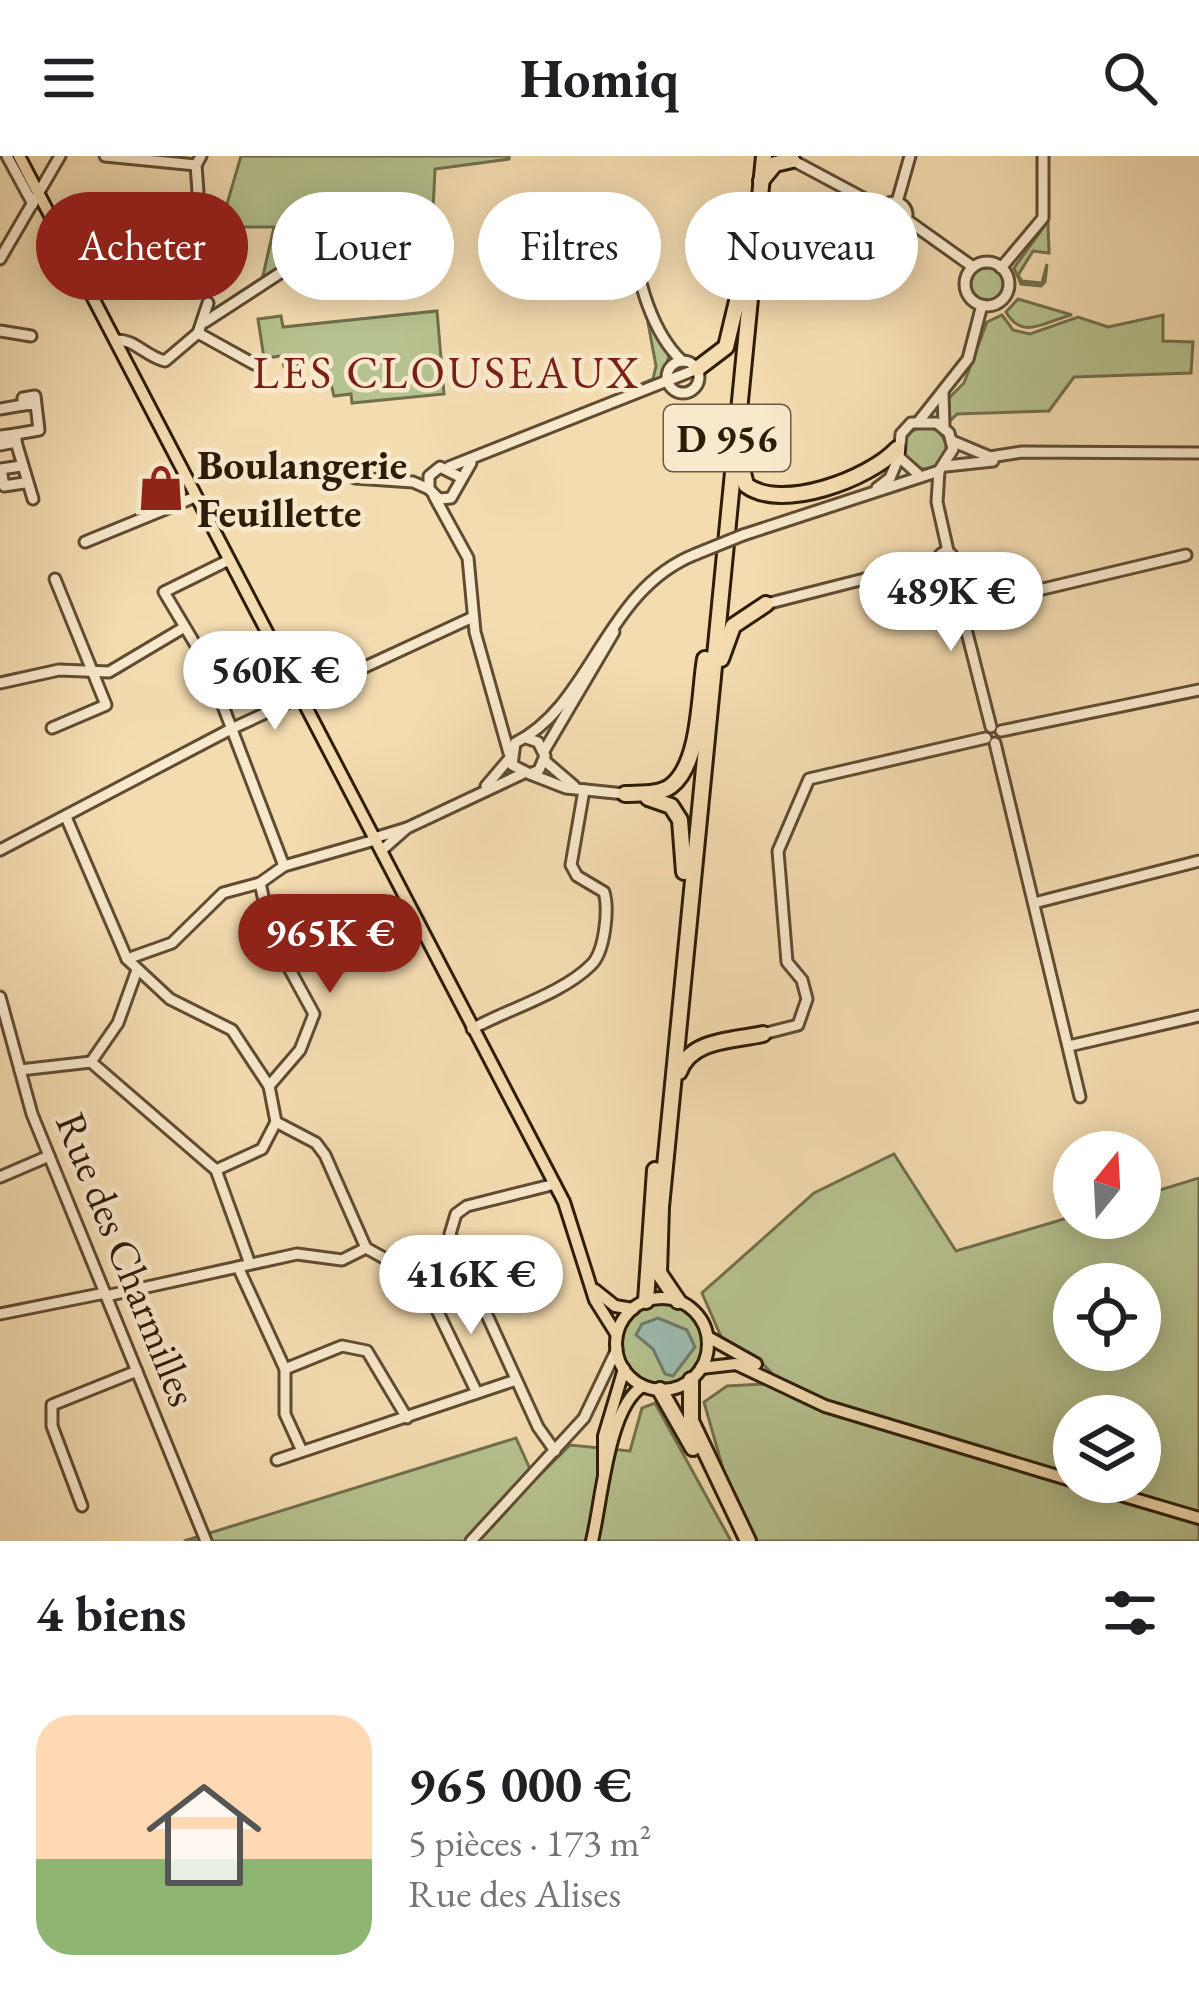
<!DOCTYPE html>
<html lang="fr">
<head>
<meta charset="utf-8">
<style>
  body { margin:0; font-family:"EB Garamond",serif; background:#f2f2f2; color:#202124; height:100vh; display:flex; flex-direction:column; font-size:45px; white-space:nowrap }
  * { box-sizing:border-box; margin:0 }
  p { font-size:39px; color:#757577 }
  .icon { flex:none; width:66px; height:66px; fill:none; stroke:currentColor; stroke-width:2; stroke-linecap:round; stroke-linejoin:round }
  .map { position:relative; height:1385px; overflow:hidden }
  .sheet { display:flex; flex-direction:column; background:#fff; flex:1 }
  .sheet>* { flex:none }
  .top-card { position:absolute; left:36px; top:36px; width:1128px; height:108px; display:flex; gap:24px }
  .needle { width:78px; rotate:18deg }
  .tools { position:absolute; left:1053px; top:975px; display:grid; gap:24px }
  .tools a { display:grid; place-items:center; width:108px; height:108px; border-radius:50%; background:#fff; box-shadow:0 6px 30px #0003; font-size:60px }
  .price { position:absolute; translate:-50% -102px; padding:0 27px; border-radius:42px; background:#fff; color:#222; font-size:39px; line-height:78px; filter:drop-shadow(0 3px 6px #0008) }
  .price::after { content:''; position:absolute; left:50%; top:72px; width:36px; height:27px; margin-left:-18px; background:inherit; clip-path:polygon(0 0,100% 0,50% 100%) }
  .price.on { background:#8f2418; color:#fff }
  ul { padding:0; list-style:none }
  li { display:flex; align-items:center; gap:36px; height:300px; padding:0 36px }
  li span { display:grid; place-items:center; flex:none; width:336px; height:240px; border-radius:36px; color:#555 }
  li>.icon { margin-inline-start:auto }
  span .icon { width:144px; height:144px; fill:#fffc; stroke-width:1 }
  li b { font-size:51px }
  h2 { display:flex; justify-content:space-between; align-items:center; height:144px; padding:0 36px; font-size:51px }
  .pill { padding:0 42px; border-radius:54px; background:#fff; box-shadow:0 6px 30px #0003; font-size:42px; line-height:108px }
  .pill.on { background:#8f2418; color:#fff }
  header { display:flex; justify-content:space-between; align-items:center; height:156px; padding:0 36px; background:#fff; font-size:54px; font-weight:700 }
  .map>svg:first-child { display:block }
  .green { fill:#b6c28f; stroke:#726f4c; stroke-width:3; fill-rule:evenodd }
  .water { fill:#9cbbb0; stroke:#707b6d; stroke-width:3 }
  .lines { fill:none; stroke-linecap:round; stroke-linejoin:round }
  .minor-casing { stroke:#5f4c32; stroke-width:15 }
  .major-casing { stroke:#2d1c08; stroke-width:16 }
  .highway-casing { stroke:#2d1c08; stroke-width:20 }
  .minor { stroke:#f8e8cc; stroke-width:9 }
  .major { stroke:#f4dcb1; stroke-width:10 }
  .highway { stroke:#f4dcb1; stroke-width:14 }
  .minor-bridge-casing { stroke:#5f4c32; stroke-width:15; stroke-linecap:butt }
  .minor-bridge { stroke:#f8e8cc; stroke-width:9 }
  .labels { text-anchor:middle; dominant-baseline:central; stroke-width:9; stroke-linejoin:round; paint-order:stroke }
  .shield { fill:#f8e8cc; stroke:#6a5943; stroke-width:3 }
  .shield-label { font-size:39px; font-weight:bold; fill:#2d1c08 }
  .poi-label { font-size:42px; font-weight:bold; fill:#2d1c08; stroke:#f8e8cc; text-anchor:start }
  .street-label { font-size:42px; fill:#2d1c08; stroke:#f8e8cc }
  .neighbourhood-label { font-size:45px; letter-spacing:3px; fill:#7a1f14; stroke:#f8e8cc }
</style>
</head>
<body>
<header><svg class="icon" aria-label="menu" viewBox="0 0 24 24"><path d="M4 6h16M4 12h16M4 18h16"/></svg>Homiq<svg class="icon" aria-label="search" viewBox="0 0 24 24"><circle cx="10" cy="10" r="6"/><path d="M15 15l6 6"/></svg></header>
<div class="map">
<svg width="1199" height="1385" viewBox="0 0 1199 1385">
  <rect width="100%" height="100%" fill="#f4dcb1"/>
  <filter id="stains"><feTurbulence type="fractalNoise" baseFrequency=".00167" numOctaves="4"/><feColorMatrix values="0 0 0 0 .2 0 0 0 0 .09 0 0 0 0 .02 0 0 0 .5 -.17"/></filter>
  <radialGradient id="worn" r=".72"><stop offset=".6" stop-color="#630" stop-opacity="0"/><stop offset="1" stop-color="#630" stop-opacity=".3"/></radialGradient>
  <!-- green -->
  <g class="green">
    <path d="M 241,0 L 509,0 L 509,3 L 435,13 L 433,54 L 351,53 L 332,90 L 293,90 L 278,122 L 262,124 L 274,71 L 239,71 L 228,115 L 181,91 L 174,60 L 190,39 L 196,60 L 222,65 Z"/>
    <path d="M 1048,65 L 1049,97 L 1033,95 L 1018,119 L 1022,125 L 1042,127 L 1047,108 L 1045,126 L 1041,130 L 1021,128 L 1014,112 Z"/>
    <circle cx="987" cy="128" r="16"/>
    <path d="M 1018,143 L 1072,159 C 1047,164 1023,186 1006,156 Z"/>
    <path d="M 437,155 L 444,238 L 352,247 L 351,238 L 334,240 L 326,207 L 284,211 L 282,200 L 264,202 L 258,163 L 281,160 L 283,171 Z"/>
    <path d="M 646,156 L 669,200 L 662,224 L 583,253 L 653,223 L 656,210 Z"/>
    <path d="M 1002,159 L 1013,174 L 1030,178 L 1078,161 L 1108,171 L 1163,159 L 1163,185 L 1193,186 L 1191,217 L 1074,221 L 1049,255 L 957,258 L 951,264 L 945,246 L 964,227 L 987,166 Z"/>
    <circle cx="925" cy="292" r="21"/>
    <path d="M 894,998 L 956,1095 L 1074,1060 L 1140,1062 L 1140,1040 L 1199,1022 L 1199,1385 L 757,1385 L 729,1334 L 704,1246 L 727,1230 L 781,1227 L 761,1206 L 723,1185 L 702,1137 L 814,1037 ZM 1074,1128 L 1140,1128 L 1140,1194 L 1074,1194 ZM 1074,1260 L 1140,1260 L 1140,1326 L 1074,1326 Z"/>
    <circle cx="662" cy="1188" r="40"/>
    <path d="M 655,1247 L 731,1385 L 184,1385 L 516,1282 L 535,1324 L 570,1289 L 630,1295 L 642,1252 Z"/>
  </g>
  <!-- water -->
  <path class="water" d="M 658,1162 L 687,1174 L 695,1191 L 673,1220 L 665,1218 L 653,1193 L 636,1179 L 642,1168 Z"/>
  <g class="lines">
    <defs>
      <g id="minor">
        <path d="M 7,0 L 33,48"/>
        <path d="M 105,0 L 196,9 L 201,0"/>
        <path d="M 792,4 L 882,52"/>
        <path d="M 196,9 L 198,36"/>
        <circle cx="894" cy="59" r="13"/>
        <path d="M 897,46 L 910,0"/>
        <path d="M 907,64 L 973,111"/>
        <path d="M 56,69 L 74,59 L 148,72"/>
        <path d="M 631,87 C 640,127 651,176 682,205"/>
        <path d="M 860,100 L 884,69"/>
        <path d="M 0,103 L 60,0"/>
        <circle cx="987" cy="128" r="22"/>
        <path d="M 1001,112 L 1043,62 L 1043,0"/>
        <path d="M 205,166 L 294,108"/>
        <path d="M 0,175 L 31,180"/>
        <path d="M 198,177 L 254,208"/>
        <path d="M 116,184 C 135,183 146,201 165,205 L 198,177 L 208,147"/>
        <circle cx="683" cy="221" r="16"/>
        <path d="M 943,237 L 944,271"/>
        <path d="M 0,253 L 23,249"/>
        <path d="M 919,265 L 968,203 L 982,149"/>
        <path d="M 16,278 L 39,274 L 35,240 L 23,242 L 23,249 L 36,248"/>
        <path d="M 0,280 L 16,278 L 16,286 L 0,289"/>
        <path d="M 952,285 L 990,301 L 1022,296 L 1199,297"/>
        <path d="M 16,286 L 33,343"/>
        <path d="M 21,310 L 1,313 L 4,330 L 24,327"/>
        <path d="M 946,310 L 993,305"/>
        <path d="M 449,311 L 697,213"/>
        <path d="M 939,315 L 937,346 L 948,395"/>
        <path d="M 460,321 L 440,311 L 429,320 L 429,333 L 439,343 L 451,342 L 471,307"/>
        <path d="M 355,322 L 413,326 L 429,333"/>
        <path d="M 877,332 L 890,322 L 898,303"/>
        <path d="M 434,340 L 468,402 L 475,476 L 509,597"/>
        <path d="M 743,379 L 939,315 L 953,293 L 949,277 L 937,267 L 911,267 L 901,278 L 899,301 L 918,318"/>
        <path d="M 85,386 L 195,341"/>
        <circle cx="946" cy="403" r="7"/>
        <path d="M 229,404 L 164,436 L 207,508 L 284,710"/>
        <path d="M 950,410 L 991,571"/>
        <path d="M 766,448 L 939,404"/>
        <path d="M 963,452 L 1186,399"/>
        <path d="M 0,527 L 59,514 L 109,516 L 183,472"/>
        <path d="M 52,572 L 106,549 L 55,423"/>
        <path d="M 1001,575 L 1199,534"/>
        <path d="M 526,582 L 538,586 L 545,600 L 539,614 L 530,618 L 512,609 L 515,587 C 593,548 604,434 696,398"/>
        <path d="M 995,587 L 1080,941"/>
        <path d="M 544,595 L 614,476"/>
        <path d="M 545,605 L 574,630"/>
        <path d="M 530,618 L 566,632 L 625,638"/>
        <path d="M 486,630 L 509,603"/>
        <path d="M 66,661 L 127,803 L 170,843 L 232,874 L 269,930 L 276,966 L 316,987 L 325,999 L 366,1092 L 422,1123 L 477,1237"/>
        <path d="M 374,682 L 407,672"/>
        <path d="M 0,694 L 231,573 L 473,461"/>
        <path d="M 381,695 L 407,672 L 522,618"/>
        <path d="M 260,727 L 272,781 L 314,858 L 300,894 L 269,930"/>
        <path d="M 1034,747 L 1199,705"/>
        <path d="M 127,803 L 172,787 L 223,737 L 260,727 L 284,710 L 375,684"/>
        <path d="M 0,841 L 32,958 L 206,1385"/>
        <path d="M 472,873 C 508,853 562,838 591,809 C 605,796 609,753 604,736 L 577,720 L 571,709 L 584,634"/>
        <path d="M 763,878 L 798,869 L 807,843 L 802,824 L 787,806 L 778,695 L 809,623 L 986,582"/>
        <path d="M 1069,890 L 1199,860"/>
        <path d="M 91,906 L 216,1014 L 250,1108"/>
        <path d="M 91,906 L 118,867 L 137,814"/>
        <path d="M 20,914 L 91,906"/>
        <path d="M 216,1014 L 262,993 L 276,966"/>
        <path d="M 0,1021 L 49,1000"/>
        <path d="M 238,1111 L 285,1213 L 285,1258 L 301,1293"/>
        <path d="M 106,1140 L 297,1098 L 342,1104 L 366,1092"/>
        <path d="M 0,1158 L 105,1137"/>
        <path d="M 285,1213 L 342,1190 L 367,1195 L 407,1262"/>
        <path d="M 555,1295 L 538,1271 L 450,1078 L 456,1058 L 467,1050 L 555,1028"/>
        <path d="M 277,1304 L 516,1224"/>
        <path d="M 82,1350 L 52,1270 L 52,1249 L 137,1215"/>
        <path d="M 471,1385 L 584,1262 L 617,1193"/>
      </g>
      <g id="major">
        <path d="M 19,0 L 564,1046 L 595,1144 L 617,1179"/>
        <path d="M 595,1134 L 615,1150 L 633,1153"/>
        <circle cx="662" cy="1188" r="46"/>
        <path d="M 708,1181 L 756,1208"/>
        <path d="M 701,1212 L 736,1208 L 825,1250 L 1074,1325"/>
        <path d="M 604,1318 L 604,1280 L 624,1213"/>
        <path d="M 1077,1326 L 1199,1362"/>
        <path d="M 592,1385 C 602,1344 608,1250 643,1230"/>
      </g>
      <g id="highway">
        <path d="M 761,25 L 775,8 L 792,4"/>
        <path d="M 697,213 L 726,191 L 743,120"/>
        <path d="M 740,304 L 746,329 C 781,356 869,323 897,293"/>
        <path d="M 721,503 L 733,470 L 766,448"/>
        <path d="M 625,638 C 639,637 659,639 671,630 C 701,607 699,537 705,503"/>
        <path d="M 648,642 L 671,650 L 680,664 L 684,716"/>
        <path d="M 679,916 C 691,883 732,885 763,878"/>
        <path d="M 646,1145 L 655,1014"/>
        <path d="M 678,1145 L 659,1117 L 661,1051 L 764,0"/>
        <path d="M 691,1224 L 691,1265 L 748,1385"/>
        <path d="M 660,1234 L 693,1292"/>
      </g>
    </defs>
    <!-- minor casing -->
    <use href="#minor" class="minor-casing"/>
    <!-- major casing -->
    <use href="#major" class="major-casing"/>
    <!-- highway casing -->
    <use href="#highway" class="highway-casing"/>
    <!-- minor -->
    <use href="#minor" class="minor"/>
    <!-- major -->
    <use href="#major" class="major"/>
    <!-- highway -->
    <use href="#highway" class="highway"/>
    <defs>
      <path id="minor-bridge" d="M 696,398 L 743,379"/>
    </defs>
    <!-- minor-bridge casing -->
    <use href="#minor-bridge" class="minor-bridge-casing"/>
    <!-- minor-bridge -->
    <use href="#minor-bridge" class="minor-bridge"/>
  </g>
  <!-- icons -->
  <defs>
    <symbol id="shop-bare" viewBox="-9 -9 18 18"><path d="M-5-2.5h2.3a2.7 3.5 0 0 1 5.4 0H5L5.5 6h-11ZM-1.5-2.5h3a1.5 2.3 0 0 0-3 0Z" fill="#8f2418" stroke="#f8e8cc" stroke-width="2.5" paint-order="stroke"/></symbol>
  </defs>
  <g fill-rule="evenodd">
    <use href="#shop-bare" x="128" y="299" width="66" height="66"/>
  </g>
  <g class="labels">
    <!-- shield labels -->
    <rect class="shield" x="664" y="249" width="126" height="66" rx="9"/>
    <g class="shield-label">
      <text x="727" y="282">D 956</text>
    </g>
    <!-- poi labels -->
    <g class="poi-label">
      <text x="197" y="308">Boulangerie<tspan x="197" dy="48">Feuillette</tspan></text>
    </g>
    <!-- street labels -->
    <g class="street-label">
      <text transform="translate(127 1103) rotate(68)">Rue des Charmilles</text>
    </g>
    <!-- neighbourhood labels -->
    <g class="neighbourhood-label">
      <text x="447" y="216">LES CLOUSEAUX</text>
    </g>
  </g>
  <rect width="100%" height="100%" filter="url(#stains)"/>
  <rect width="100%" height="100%" fill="url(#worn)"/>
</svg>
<div class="tools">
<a><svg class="needle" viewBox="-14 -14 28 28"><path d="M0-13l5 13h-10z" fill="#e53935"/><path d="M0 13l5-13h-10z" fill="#757577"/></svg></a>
<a><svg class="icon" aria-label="locate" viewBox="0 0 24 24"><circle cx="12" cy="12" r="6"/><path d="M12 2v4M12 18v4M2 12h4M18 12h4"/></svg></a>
<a><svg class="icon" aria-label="layers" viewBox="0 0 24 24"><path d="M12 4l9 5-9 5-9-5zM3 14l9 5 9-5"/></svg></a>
</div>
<b class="price" style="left:951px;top:498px">489K €</b>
<b class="price" style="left:275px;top:577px">560K €</b>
<b class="price on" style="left:330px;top:840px">965K €</b>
<b class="price" style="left:471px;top:1181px">416K €</b>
<div class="top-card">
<a class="pill on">Acheter</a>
<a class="pill">Louer</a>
<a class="pill">Filtres</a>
<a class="pill">Nouveau</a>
</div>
</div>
<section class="sheet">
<h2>4 biens<svg class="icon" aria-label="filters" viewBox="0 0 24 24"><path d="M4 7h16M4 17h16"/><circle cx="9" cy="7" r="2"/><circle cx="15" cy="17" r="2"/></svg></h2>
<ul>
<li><span style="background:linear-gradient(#ffd9b3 60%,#8fb573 0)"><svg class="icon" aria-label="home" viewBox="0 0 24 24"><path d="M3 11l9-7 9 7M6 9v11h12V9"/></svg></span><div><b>965 000 €</b><p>5 pièces · 173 m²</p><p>Rue des Alises</p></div></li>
</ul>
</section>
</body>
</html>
